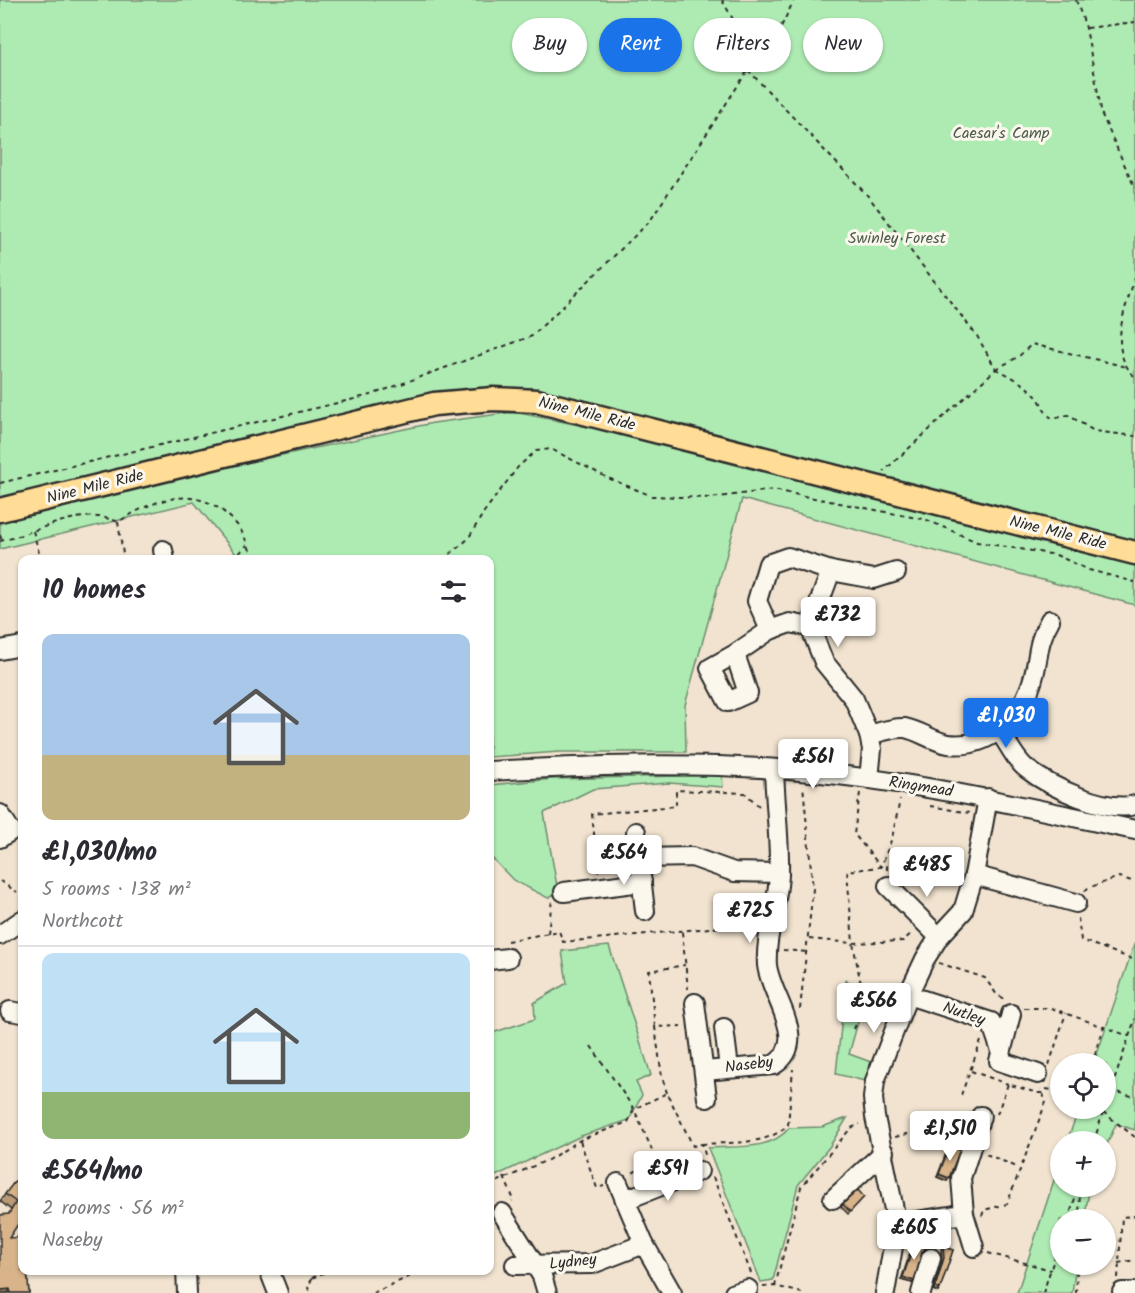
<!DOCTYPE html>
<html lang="en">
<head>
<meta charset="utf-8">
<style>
  body { margin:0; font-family:Kalam,sans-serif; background:#f2f2f3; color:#2b2b33; height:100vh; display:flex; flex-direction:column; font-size:22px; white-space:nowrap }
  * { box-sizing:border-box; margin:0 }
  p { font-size:20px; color:#7c7c81 }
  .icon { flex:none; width:33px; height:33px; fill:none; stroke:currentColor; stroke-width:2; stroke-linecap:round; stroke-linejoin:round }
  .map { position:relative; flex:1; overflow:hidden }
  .sheet { position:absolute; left:18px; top:555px; width:476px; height:720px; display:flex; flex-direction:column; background:#fff; border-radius:12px; box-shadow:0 2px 4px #0004 }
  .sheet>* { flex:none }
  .hud { position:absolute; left:512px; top:18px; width:532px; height:54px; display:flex; gap:12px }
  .fabs { position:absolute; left:1050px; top:1053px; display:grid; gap:12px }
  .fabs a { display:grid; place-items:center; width:66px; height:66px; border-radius:50%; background:#fff; box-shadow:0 2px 4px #0004; font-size:30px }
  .price { position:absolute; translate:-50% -51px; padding:0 14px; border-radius:6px; background:#fff; color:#222; font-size:20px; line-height:39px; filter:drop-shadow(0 2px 3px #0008) }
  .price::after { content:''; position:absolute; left:50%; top:36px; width:18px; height:14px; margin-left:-9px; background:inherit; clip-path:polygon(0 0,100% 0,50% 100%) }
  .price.selected { background:#1a73e8; color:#fff }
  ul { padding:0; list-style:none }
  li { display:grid; align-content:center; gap:12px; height:318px; padding:0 24px }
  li+li { border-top:2px solid #e1e1e2 }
  li span { display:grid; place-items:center; height:186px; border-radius:12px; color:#555 }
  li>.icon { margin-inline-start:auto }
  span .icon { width:108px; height:108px; fill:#fffc; stroke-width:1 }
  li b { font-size:26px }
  h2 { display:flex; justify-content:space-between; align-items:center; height:72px; padding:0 24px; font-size:26px }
  .chip { padding:0 21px; border-radius:27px; background:#fff; box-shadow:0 2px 4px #0004; font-size:21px; line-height:54px }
  .chip.selected { background:#1a73e8; color:#fff }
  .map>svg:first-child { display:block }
  .green { fill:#aeebb2; stroke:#6c8b6e; stroke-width:1.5 }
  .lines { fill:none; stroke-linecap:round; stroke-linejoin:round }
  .minor-casing { stroke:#2b2b2b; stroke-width:22 }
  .major-casing { stroke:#2b2b2b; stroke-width:27 }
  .path { stroke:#2b2b2b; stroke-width:2; stroke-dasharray:4.5 4.5; stroke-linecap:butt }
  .minor { stroke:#fbf7ec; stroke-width:18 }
  .major { stroke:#ffdd96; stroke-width:22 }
  .wall { fill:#bb9b77; stroke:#2b2b2b; stroke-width:1.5 }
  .shaded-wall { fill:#987e61; stroke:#2b2b2b; stroke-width:1.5 }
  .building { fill:#d9b48a; stroke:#2b2b2b; stroke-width:1.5 }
  .labels { text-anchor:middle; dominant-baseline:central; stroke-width:6; stroke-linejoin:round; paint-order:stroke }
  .park-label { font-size:16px; fill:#4c5b4d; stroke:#fbf7ec }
  .street-label { font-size:16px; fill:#2b2b2b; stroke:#fbf7ec }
</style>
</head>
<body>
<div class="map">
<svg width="1135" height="1293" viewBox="0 0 1135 1293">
  <rect width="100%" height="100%" fill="#f1e3cf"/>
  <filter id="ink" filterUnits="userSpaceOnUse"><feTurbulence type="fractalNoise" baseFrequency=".0167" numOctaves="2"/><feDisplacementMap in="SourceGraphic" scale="12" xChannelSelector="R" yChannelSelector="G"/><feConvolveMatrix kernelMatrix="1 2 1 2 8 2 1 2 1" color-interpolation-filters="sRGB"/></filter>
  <g filter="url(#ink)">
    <!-- green -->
    <g class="green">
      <path d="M 0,0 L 1135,0 L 1135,543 L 516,390 L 0,503 Z"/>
      <path d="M 514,412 L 759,461 L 1135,566 L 1135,605 L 742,499 L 685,705 L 686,752 L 559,752 L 489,757 L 489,560 L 240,559 L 194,502 L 0,549 L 0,515 L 433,423 Z"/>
      <path d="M 722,775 L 723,787 L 669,783 L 593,789 L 544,813 L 558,892 L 548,898 L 513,880 L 489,855 L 489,785 L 553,779 Z"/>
      <path d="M 1135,942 L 1135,1130 L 1116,1124 L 1106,1147 L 1106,1142 L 1067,1141 L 1079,1109 L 1106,1108 L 1106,1064 L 1094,1063 Z"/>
      <path d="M 609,946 L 651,1075 L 636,1082 L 642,1095 L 629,1120 L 581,1136 L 489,1179 L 489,1034 L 535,1019 L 534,1003 L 567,983 L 562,951 Z"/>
      <path d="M 846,980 L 864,1001 L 849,1054 L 871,1062 L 865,1081 L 836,1074 Z"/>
      <path d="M 847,1118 L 830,1146 L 798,1185 L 773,1280 L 761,1282 L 708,1148 C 735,1146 771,1151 789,1128 L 822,1127 Z"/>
      <path d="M 1060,1162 L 1060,1186 L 1090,1187 L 1084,1219 L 1060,1220 L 1060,1264 L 1076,1265 L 1072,1293 L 1017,1293 Z"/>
    </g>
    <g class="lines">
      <defs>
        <g id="minor">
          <path d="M 163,550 L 165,560"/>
          <path d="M 810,627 L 831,571"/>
          <path d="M 770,630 L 757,601 L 768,564 L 788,557 L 831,571 L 874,579 L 896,572"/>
          <path d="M 0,650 L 22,646"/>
          <path d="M 735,654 L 710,668 L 728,702 L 748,693 L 735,654 L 770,630 L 790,623 L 810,627 L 824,662 L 854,699 L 869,735 L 872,749 L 869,779"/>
          <path d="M 1000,732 C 1008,743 1016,761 1027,769 C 1050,787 1106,813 1135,805"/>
          <path d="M 869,735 C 880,732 893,727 905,728 C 920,731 932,741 948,744 C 987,749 1019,720 1031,685 C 1040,661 1035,645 1050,620"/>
          <path d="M 489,771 C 599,765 712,761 821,773 C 927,784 1031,808 1135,830"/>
          <path d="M 0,814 L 11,831 L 0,838"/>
          <path d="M 636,832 L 645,911"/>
          <path d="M 640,858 L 692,857 L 734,872 L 779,873"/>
          <path d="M 974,875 L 1076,903"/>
          <path d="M 888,886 L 939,937"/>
          <path d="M 564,892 L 642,882"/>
          <path d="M 0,935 L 22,920"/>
          <path d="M 489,960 L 508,958"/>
          <path d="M 908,995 L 991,1022 L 1001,1051"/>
          <path d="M 695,1003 L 707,1098"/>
          <path d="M 10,1011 L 22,1013"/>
          <path d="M 1011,1014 L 999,1061 L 1038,1074"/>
          <path d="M 724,1028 L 729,1068"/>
          <path d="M 704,1071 L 774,1065 C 811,1041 770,996 767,965 C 765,935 778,905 779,874 C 780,840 775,804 774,769"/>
          <path d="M 618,1183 L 644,1244 L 672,1293"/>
          <path d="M 833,1199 L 884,1152"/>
          <path d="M 625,1200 L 699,1171"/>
          <path d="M 502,1213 L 542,1276 L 547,1293"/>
          <path d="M 897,1224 L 964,1214"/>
          <path d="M 974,1247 L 964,1214 L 961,1178 L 981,1116"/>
          <path d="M 515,1265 L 592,1264 L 644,1244"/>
          <path d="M 186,1270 L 187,1293"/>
          <path d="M 269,1270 L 278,1293"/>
          <path d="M 1122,1292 L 1135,1292"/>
          <path d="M 734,1293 L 748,1289"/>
          <path d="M 885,1293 L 897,1224 L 875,1117 L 873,1098 L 875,1081 L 908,995 L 925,959 L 939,937 L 963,911 L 974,875 L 988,798"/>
          <path d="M 921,1293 L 931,1258"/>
        </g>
        <path id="major" d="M 0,510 L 434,404 L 493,399 L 537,401 L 1135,553"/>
      </defs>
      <!-- minor casing -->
      <use href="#minor" class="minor-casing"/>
      <!-- major casing -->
      <use href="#major" class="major-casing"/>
      <!-- path -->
      <g class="path">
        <path d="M 722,0 L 758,63"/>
        <path d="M 1076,0 L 1086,28 L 1102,115 L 1135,188"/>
        <path d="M 1087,28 L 1135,22"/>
        <path d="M 748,70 L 868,196 L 977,336 L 996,369 L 884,471"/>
        <path d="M 1135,278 C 1125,309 1107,350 1135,377"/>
        <path d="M 996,369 C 1010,375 1025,384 1036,396 C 1044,404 1040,409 1053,419 L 1068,415 L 1094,431 L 1135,436"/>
        <path d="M 996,369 L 1018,357 L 1032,344 L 1127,367"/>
        <path d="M 0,483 L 371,395 L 532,336 L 650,221 L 748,70 L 768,54 L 794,0"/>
        <path d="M 118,522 L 124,560"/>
        <path d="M 33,531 L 41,560"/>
        <path d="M 0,535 L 2,541"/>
        <path d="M 0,541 C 38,533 80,505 118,522 C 160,496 201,482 238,526 C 245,535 249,549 254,560"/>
        <path d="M 233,560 L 247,545"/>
        <path d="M 443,560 L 468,539 L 484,512 L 518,467 L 536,451 L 551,449 L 608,478 L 652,496 L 710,498 L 773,490 L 927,520 L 977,542 L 1056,555 L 1089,570 L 1135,582"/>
        <path d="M 860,793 L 854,834 L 881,867 L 892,838 L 900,800"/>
        <path d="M 930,806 L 969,813"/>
        <path d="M 887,870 L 887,866 L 847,871 L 853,943 L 861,985 L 889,1001"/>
        <path d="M 598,872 L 592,814 L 676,806 L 676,790 L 745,793 L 759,806"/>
        <path d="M 0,881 L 17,892"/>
        <path d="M 1085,891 L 1088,888 L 1119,877 L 1135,882"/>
        <path d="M 1078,918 L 1081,940 L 1135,960"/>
        <path d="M 682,932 L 688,989"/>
        <path d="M 548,933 L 552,900"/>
        <path d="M 809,939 L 853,943 L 903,941 L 913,932"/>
        <path d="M 507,941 L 559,931 L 563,942 L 731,926 L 755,930"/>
        <path d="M 783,950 L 807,952"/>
        <path d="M 939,963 L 985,978 L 997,995 L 1005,999"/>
        <path d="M 1024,1008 L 1051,1008 L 1129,1036"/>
        <path d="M 800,1009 L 813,889 L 803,785"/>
        <path d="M 655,1027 L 649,971 L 685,965"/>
        <path d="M 854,1029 L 869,992"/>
        <path d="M 591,1046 L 634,1109 L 656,1159 L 631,1174"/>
        <path d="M 1092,1064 L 1104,1027"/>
        <path d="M 1049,1065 L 1066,1013"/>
        <path d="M 971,1071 L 1008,1084"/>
        <path d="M 1106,1088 L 1112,1085"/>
        <path d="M 1046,1089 L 1060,1091"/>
        <path d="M 1110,1090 L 1135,1097"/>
        <path d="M 667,1093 L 662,1077 L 655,1027 L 681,1026"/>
        <path d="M 961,1095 L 981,1041"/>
        <path d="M 1106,1105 L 1135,1019"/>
        <path d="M 1103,1112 L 1135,1137"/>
        <path d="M 997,1114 L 1008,1084 L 1037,1093 L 1044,1093"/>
        <path d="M 895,1137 L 919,1131 L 955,1143"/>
        <path d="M 580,1141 L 597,1188 L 604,1186"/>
        <path d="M 1094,1142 L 1104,1108"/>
        <path d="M 702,1144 C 730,1142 767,1146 788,1125 L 793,1069"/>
        <path d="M 986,1154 L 1019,1168"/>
        <path d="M 504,1177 L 514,1200 L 512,1201"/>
        <path d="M 713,1177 L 751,1273"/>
        <path d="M 489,1185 L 548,1160 L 580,1140 L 628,1122 L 634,1109 L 667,1093 L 693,1146 L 702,1144 L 706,1158"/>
        <path d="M 982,1216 L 984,1210 L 1007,1204 L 1046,1102 L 1041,1089"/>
        <path d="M 1068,1220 L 1079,1186"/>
        <path d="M 1079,1220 L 1080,1189"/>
        <path d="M 988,1253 L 1051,1270"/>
        <path d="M 1118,1263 L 1135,1260"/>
        <path d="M 309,1270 L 312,1278 L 308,1288 L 311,1293"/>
        <path d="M 312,1278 L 330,1270"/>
        <path d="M 1118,1278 L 1122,1217 L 1135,1216"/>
        <path d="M 775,1286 L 801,1187 L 851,1128 L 860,1124"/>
        <path d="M 763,1287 L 775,1286 L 802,1293"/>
        <path d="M 373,1293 L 424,1270"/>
        <path d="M 1043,1293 L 1060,1241"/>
        <path d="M 1076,1293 L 1077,1264"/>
      </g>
      <!-- minor -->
      <use href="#minor" class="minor"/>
      <!-- major -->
      <use href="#major" class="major"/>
    </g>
    <!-- wall -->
    <g class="wall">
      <path d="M 950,1145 L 949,1178 L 947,1181 L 937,1177 L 948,1148 Z"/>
      <path d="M 15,1181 L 22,1187 L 9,1238 L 22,1270 L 29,1270 L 27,1271 L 29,1293 L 0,1293 L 8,1215 L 11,1210 L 0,1201 Z"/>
      <path d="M 864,1197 L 848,1214 L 841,1207 L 843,1204 Z"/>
      <path d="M 915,1242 L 922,1253 L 912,1283 L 901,1280 L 913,1244 Z"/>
      <path d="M 943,1247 L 953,1250 L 940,1289 L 938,1292 L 933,1290 L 942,1261 L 941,1249 Z"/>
    </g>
    <!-- shaded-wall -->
    <g class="shaded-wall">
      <path d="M 939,1174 L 949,1178 L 947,1181 L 937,1177 Z"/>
      <path d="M 903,1277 L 914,1281 L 912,1283 L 901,1280 Z"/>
      <path d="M 935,1288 L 940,1289 L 938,1292 L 933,1290 Z"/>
      <path d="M 10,1289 L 8,1293 L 0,1293 L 0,1290 Z"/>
    </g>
    <!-- building -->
    <g class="building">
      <path d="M 950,1145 L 960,1149 L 949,1178 L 939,1174 Z"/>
      <path d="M 15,1181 L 22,1187 L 22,1218 L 9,1238 L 22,1237 L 22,1270 L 27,1270 L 29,1293 L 11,1293 L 10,1289 L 0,1290 L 0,1215 L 9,1214 L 16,1202 L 5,1194 Z"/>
      <path d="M 858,1190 L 864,1197 L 850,1212 L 843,1204 Z"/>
      <path d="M 915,1242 L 927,1246 L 922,1252 L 914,1281 L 903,1277 Z"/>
      <path d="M 943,1247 L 953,1250 L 940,1289 L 935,1288 L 944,1258 Z"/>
    </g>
  </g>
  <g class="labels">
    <!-- park labels -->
    <g class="park-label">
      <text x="1001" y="133">Caesar's Camp</text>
      <text x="897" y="238">Swinley Forest</text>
    </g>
    <!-- street labels -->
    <g class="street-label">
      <text transform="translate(587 414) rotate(14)">Nine Mile Ride</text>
      <text transform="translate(95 487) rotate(-14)">Nine Mile Ride</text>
      <text transform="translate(1058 533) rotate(14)">Nine Mile Ride</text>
      <text transform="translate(921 787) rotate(9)">Ringmead</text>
      <text transform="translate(964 1014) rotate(19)">Nutley</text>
      <text transform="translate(749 1065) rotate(-7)">Naseby</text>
      <text transform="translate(573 1262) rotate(-6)">Lydney</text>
    </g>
  </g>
</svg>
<div class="fabs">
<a><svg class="icon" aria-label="locate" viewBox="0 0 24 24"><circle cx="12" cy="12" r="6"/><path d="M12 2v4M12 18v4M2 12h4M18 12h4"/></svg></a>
<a>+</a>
<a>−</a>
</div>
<b class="price" style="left:838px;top:648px">£732</b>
<b class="price selected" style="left:1006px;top:749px">£1,030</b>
<b class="price" style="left:813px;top:790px">£561</b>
<b class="price" style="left:624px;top:886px">£564</b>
<b class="price" style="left:927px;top:898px">£485</b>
<b class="price" style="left:750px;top:944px">£725</b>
<b class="price" style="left:874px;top:1034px">£566</b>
<b class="price" style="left:950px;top:1162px">£1,510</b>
<b class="price" style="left:668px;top:1202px">£591</b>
<b class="price" style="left:914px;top:1261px">£605</b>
<div class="hud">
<a class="chip">Buy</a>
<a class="chip selected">Rent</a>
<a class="chip">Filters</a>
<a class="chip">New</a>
</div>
<section class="sheet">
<h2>10 homes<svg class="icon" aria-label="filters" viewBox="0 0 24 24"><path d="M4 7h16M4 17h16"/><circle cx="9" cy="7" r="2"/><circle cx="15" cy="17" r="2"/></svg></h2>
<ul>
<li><span style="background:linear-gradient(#a9c7e8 65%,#c2b280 0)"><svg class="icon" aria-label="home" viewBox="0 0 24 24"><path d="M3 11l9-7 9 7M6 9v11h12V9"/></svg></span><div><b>£1,030/mo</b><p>5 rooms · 138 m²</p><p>Northcott</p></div></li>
<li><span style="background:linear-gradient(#bfe0f5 75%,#8fb573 0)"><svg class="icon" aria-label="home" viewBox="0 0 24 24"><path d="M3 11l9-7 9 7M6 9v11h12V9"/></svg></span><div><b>£564/mo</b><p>2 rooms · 56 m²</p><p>Naseby</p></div></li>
</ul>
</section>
</div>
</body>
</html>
